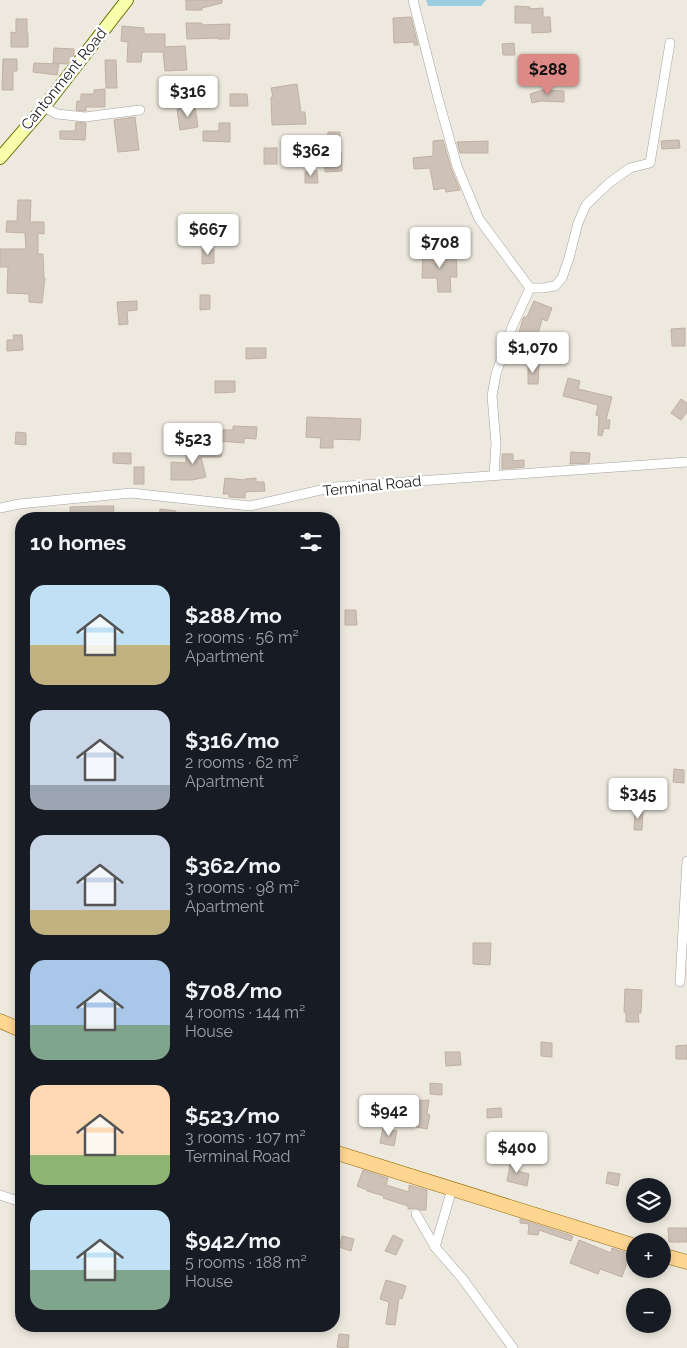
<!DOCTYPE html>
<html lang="en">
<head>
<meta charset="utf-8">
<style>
  body { margin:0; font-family:Raleway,sans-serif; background:#20242c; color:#f1f3f6; height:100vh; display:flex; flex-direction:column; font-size:19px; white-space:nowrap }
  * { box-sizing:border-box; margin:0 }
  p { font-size:16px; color:#9ea1a6 }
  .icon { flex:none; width:28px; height:28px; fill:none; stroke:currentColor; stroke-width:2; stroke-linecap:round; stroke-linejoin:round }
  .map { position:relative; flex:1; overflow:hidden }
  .sheet { position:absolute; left:15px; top:512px; width:325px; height:820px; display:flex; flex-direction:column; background:#171b24; border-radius:20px; box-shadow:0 2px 8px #0003 }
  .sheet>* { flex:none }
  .controls { position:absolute; left:626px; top:1178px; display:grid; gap:10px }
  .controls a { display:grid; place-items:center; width:45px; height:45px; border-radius:50%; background:#171b24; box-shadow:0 2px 8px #0003; font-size:25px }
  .price { position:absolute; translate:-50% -42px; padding:0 11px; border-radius:5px; background:#fff; color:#222; font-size:16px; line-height:32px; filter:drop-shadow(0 1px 2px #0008) }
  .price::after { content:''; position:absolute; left:50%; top:30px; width:15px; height:11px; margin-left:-8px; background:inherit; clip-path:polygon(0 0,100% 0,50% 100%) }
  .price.on { background:#dd8a87; color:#111 }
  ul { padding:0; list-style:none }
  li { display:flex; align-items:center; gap:15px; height:125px; padding:0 15px }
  li span { display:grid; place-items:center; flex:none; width:140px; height:100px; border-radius:15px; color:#555 }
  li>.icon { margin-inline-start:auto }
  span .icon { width:60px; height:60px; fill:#fffc; stroke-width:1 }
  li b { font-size:21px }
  h2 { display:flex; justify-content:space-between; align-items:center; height:60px; padding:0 15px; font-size:21px }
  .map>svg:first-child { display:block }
  .water { fill:#9acde0 }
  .building { fill:#cec2b8; stroke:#c0b0a0 }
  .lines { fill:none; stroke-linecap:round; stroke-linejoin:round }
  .street-casing { stroke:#a2a2a2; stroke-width:10 }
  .secondary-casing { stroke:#617300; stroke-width:14 }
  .primary-casing { stroke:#916800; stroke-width:15 }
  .street { stroke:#fff; stroke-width:9 }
  .secondary { stroke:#f7ffab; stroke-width:12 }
  .primary { stroke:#ffd592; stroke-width:14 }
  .labels { text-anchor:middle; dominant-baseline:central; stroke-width:5; stroke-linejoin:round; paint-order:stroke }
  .street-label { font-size:15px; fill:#1b1b1b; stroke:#fff }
</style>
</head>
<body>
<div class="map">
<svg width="687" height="1348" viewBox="0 0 687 1348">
  <rect width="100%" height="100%" fill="#eee9de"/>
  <!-- water -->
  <path class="water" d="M 426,0 L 486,0 L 481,6 L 428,6 Z"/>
  <!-- building -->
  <g class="building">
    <path d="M 186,0 L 222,0 L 222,3 L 202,8 L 202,10 L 186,10 Z"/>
    <path d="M 515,6 L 530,7 L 529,9 L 543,8 L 543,17 L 550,17 L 551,32 L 532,33 L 532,23 L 515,23 Z"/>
    <path d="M 411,17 L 418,45 L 414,45 L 414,42 L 394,43 L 393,18 Z"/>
    <path d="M 16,19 L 27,19 L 27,33 L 28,33 L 28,47 L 11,47 L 11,32 L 16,33 Z"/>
    <path d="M 186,23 L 202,23 L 202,25 L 230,24 L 229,39 L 218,39 L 218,38 L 187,39 Z"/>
    <path d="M 122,26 L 144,28 L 144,34 L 165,34 L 165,47 L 185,46 L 187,70 L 165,71 L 163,52 L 142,52 L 141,62 L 127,62 L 128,42 L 121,41 Z"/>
    <path d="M 514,43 L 515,55 L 503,55 L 502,44 Z"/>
    <path d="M 54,48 L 74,49 L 74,55 L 67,64 L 53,63 Z"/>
    <path d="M 3,59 L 17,59 L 17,71 L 13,71 L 13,90 L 2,90 Z"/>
    <path d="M 105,60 L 116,60 L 117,88 L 106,88 Z"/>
    <path d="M 34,63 L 59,64 L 57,75 L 33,72 Z"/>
    <path d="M 297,84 L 301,112 L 305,112 L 306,124 L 272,125 L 271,97 L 273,97 L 271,88 Z"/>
    <path d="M 105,89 L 105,107 L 86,107 L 86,111 L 85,111 L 76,110 L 77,101 L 81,101 L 81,94 L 94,94 L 94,90 Z"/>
    <path d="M 543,90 L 564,91 L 564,102 L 541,101 L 532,103 L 530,94 Z"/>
    <path d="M 230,94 L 247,94 L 248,106 L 230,106 Z"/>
    <path d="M 195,106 L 198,127 L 180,130 L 177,109 Z"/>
    <path d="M 135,117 L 139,150 L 118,152 L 114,120 Z"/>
    <path d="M 76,122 L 86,123 L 85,140 L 60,139 L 60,131 L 75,131 Z"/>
    <path d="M 219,123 L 230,123 L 230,142 L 203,141 L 203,131 L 219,131 Z"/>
    <path d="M 328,132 L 340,132 L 339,151 L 341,151 L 342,171 L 325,172 L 324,152 L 327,152 Z"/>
    <path d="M 443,140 L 451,168 L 460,190 L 446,192 L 445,188 L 434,190 L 430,168 L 414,169 L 413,158 L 433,156 L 433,141 Z"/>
    <path d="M 679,140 L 680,148 L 662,149 L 661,141 Z"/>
    <path d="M 488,141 L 488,153 L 460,153 L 457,142 Z"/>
    <rect x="264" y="148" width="13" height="16"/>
    <path d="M 317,171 L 318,183 L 305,183 L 305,172 Z"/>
    <path d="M 18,200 L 31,200 L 30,222 L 44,222 L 44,234 L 38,233 L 38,254 L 43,254 L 44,278 L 45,278 L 42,303 L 29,302 L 29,294 L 7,293 L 8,267 L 0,267 L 0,249 L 26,249 L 25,233 L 6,232 L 7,221 L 17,221 Z"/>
    <path d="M 202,249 L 214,249 L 214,263 L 202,264 Z"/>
    <path d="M 423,252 L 444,253 L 444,252 L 456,252 L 457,277 L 450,277 L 451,292 L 438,292 L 437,278 L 422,278 Z"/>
    <path d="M 200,295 L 210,295 L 210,309 L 200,310 Z"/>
    <path d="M 137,301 L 137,310 L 127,311 L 128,324 L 119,325 L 117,302 Z"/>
    <path d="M 534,301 L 552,308 L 547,321 L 542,319 L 537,338 L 519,333 L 523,318 L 524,317 L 527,317 Z"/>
    <path d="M 685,328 L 685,346 L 672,346 L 671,329 Z"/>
    <path d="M 13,335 L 22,335 L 23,350 L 7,351 L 7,340 L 14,340 Z"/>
    <path d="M 246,348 L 266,348 L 266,358 L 246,359 Z"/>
    <path d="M 528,363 L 539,364 L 538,384 L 528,384 Z"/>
    <path d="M 568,378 L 580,381 L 578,389 L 612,397 L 606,420 L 610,420 L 609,429 L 604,428 L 602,436 L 598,435 L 599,416 L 596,415 L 598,405 L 563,396 Z"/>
    <path d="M 215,381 L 235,381 L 235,392 L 215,393 Z"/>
    <path d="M 681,399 L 687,403 L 687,412 L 681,420 L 671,413 Z"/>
    <path d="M 307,417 L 361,419 L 360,440 L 333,439 L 333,448 L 320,448 L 321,438 L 306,437 Z"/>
    <path d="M 233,426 L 257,427 L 256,439 L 244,438 L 244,443 L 218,441 L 219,430 L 233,430 Z"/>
    <path d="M 16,432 L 26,433 L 26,445 L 15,444 Z"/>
    <path d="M 186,449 L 222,450 L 221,457 L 201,457 L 206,477 L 192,480 L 171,480 L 171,462 L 186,463 Z"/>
    <path d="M 571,452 L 590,453 L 589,463 L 570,464 Z"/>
    <path d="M 113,453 L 131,453 L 131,464 L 113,463 Z"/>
    <path d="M 502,454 L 513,454 L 513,461 L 524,460 L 524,467 L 502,469 Z"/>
    <rect x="134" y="467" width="10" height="17"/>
    <path d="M 225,478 L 245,480 L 245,479 L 256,478 L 256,482 L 264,482 L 265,491 L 245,492 L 245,498 L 229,497 L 229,494 L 223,494 Z"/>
    <path d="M 98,506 L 114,506 L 113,517 L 109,517 L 109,519 L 84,519 L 84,516 L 70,516 L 70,507 Z"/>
    <path d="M 160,509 L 176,511 L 175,519 L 159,519 Z"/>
    <path d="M 345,610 L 356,610 L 357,625 L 345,625 Z"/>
    <path d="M 674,769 L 684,770 L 684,783 L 673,782 Z"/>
    <path d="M 635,811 L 643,811 L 642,830 L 634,830 Z"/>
    <path d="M 473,943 L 491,943 L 490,965 L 473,964 Z"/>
    <path d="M 625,989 L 642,990 L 641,1013 L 638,1013 L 639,1022 L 626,1022 L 626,1012 L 624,1012 Z"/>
    <path d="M 541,1042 L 552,1043 L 552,1057 L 541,1056 Z"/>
    <path d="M 687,1045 L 687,1059 L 676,1059 L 676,1046 Z"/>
    <path d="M 445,1052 L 460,1052 L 461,1065 L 446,1066 Z"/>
    <path d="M 430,1083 L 442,1084 L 442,1095 L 430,1094 Z"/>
    <path d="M 429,1100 L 427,1114 L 430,1115 L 427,1129 L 416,1127 L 418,1117 L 403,1116 L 404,1107 L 413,1107 L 412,1101 Z"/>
    <path d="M 501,1108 L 502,1117 L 487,1118 L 487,1109 Z"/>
    <path d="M 383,1128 L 397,1131 L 394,1146 L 380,1143 Z"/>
    <path d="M 511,1160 L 520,1162 L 518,1171 L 529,1174 L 527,1186 L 507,1181 Z"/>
    <path d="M 363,1170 L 388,1178 L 386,1185 L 409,1192 L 409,1185 L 427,1190 L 426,1210 L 420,1210 L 416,1208 L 408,1209 L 408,1206 L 383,1198 L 384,1196 L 367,1191 L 367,1190 L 357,1186 Z"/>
    <path d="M 608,1172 L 620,1174 L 618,1186 L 606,1183 Z"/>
    <path d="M 520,1219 L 573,1236 L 571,1241 L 539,1230 L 538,1235 L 528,1234 L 529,1224 L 520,1223 Z"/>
    <path d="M 668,1228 L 687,1228 L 687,1242 L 669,1242 Z"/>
    <path d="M 393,1235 L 403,1240 L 396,1255 L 385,1251 Z"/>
    <path d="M 342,1236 L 354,1239 L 351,1251 L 339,1247 Z"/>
    <path d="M 579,1240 L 611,1253 L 612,1248 L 630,1254 L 622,1277 L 600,1269 L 598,1274 L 570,1263 Z"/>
    <path d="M 386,1280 L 406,1286 L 402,1299 L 399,1298 L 395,1325 L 386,1324 L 389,1302 L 380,1299 Z"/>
    <path d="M 339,1334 L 349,1335 L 348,1348 L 337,1347 Z"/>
  </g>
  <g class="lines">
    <defs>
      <g id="street">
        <path d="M 413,0 L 438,98 L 457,166 L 479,219 L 530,288"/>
        <path d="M 44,107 L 57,114 L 85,117 L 140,110"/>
        <path d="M 494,475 L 496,444 L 492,396 L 496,374 L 512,327 L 530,288 L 543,288 L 555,286 L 562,278 L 569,258 L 578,223 L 586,205 L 609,183 L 630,168 L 650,163 L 670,43"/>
        <path d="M 0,508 L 19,504 L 131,493 L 250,506 L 334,487 L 687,462"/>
        <path d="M 680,982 L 687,861"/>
        <path d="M 452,1189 L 435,1247 L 462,1278 L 513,1348"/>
        <path d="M 0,1195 L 21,1202"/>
        <path d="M 416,1214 L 435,1247"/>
      </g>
      <path id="secondary" d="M 0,158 L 44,107 L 127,0"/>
      <g id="primary">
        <path d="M 0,1021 L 21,1030"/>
        <path d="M 334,1152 L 635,1246"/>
        <path d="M 662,1255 L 687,1262"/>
      </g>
    </defs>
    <!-- street casing -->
    <use href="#street" class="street-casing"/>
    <!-- secondary casing -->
    <use href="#secondary" class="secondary-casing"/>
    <!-- primary casing -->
    <use href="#primary" class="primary-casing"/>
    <!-- street -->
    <use href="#street" class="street"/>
    <!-- secondary -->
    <use href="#secondary" class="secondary"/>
    <!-- primary -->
    <use href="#primary" class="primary"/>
  </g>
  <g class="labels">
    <!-- street labels -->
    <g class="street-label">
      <text transform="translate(64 79) rotate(-51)">Cantonment Road</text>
      <text transform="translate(372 486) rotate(-6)">Terminal Road</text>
    </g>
  </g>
</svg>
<div class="controls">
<a><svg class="icon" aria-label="layers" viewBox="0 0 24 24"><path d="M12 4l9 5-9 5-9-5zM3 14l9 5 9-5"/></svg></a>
<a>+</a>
<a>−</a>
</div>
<b class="price on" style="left:548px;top:96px">$288</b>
<b class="price" style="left:188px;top:118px">$316</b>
<b class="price" style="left:311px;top:177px">$362</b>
<b class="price" style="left:208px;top:256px">$667</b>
<b class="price" style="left:440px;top:269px">$708</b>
<b class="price" style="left:533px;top:374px">$1,070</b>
<b class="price" style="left:193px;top:465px">$523</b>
<b class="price" style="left:638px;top:820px">$345</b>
<b class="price" style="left:389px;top:1137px">$942</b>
<b class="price" style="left:517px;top:1174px">$400</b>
<section class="sheet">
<h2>10 homes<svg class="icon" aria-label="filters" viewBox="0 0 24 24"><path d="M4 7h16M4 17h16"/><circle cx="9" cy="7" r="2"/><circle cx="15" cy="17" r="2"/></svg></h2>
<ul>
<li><span style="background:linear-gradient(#bfe0f5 60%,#c2b280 0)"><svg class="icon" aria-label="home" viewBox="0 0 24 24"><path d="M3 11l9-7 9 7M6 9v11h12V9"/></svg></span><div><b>$288/mo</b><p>2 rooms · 56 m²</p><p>Apartment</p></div></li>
<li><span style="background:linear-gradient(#c9d6e8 75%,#9aa5b1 0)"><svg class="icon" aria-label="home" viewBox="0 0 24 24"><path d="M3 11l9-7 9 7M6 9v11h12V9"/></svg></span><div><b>$316/mo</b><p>2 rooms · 62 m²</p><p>Apartment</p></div></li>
<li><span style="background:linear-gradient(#c9d6e8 75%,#c2b280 0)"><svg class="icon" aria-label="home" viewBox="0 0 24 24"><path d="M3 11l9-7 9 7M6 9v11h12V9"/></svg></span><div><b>$362/mo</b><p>3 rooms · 98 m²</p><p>Apartment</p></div></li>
<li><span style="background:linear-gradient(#a9c7e8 65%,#7fa58c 0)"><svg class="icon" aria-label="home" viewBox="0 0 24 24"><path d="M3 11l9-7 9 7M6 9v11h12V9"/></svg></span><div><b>$708/mo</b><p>4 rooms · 144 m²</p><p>House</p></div></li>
<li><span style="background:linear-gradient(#ffd9b3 70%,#8fb573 0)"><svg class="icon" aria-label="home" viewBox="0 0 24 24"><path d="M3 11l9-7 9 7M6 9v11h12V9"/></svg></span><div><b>$523/mo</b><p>3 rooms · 107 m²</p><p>Terminal Road</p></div></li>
<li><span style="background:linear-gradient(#bfe0f5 60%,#7fa58c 0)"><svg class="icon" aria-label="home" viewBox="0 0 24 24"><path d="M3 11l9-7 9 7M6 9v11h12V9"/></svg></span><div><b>$942/mo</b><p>5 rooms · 188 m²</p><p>House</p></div></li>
</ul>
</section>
</div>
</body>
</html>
